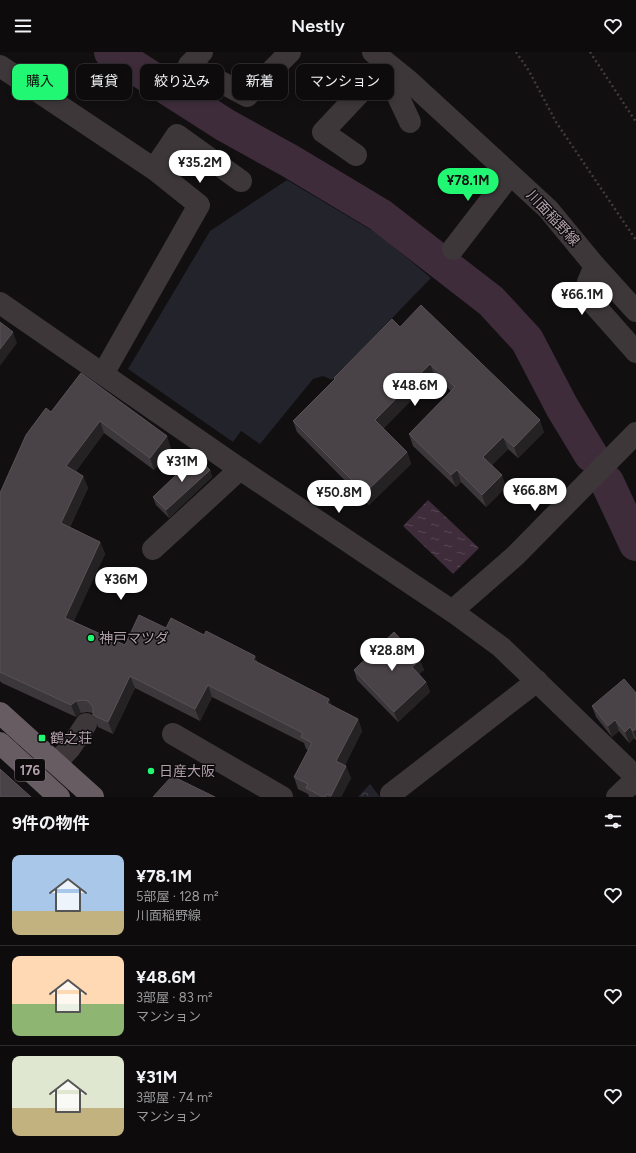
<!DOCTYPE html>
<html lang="ja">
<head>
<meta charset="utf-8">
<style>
  body { margin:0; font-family:Figtree,"Noto Sans JP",sans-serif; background:#1b191a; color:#f1f3f6; height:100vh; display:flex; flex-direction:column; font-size:15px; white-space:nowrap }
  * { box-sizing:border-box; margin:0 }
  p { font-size:13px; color:#9a9b9d }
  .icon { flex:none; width:22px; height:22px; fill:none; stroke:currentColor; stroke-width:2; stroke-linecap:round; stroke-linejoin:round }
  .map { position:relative; height:745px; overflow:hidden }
  .sheet { display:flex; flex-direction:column; background:#0d0b0c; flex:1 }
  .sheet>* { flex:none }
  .top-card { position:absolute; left:12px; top:12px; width:400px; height:36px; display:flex; gap:8px }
  .price { position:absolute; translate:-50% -34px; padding:0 9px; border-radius:14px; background:#fff; color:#222; font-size:13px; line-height:26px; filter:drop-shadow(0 1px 2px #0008) }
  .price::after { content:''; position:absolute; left:50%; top:24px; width:12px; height:9px; margin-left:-6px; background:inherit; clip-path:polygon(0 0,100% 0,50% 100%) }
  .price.on { background:#21f772; color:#111 }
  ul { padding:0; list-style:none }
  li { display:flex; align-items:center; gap:12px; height:100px; padding:0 12px }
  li+li { border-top:1px solid #2d2b2d }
  li span { display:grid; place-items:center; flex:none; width:112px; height:80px; border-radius:8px; color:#555 }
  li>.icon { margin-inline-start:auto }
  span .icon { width:48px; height:48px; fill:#fffc; stroke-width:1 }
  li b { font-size:17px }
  h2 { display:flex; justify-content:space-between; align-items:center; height:48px; padding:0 12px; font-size:17px }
  .chip { padding:0 14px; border-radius:8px; background:#0d0b0c; box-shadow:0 2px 6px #0003,0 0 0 1px #2d2b2d; font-size:14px; line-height:36px }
  .chip.on { background:#21f772; color:#111 }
  header { display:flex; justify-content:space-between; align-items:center; height:52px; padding:0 12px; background:#0d0b0c; font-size:18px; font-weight:600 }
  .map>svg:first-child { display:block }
  .grass { fill:#22232b }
  .forest { fill:url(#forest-crowns) }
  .water { fill:url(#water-ripples) }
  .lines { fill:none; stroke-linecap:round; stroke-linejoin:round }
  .river { stroke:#3e2c3b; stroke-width:34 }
  .path { stroke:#423a3f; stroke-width:2.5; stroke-dasharray:2 3; stroke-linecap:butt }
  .minor { stroke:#3d373a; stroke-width:22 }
  .highway { stroke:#675c62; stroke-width:22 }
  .wall { fill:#3c373a }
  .shaded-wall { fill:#252224 }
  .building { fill:#494246; stroke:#595156 }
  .poi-dot { fill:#21f772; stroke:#0c0a0b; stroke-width:1.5 }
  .labels { text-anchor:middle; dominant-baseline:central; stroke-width:3; stroke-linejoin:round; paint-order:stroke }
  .shield { fill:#0c0a0b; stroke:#80737b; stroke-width:1 }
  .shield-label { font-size:13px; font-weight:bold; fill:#b2a0ab }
  .street-label { font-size:14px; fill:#b2a0ab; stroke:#0c0a0b }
  .poi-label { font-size:14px; fill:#b2a0ab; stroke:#0c0a0b; text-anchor:start }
</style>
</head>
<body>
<header><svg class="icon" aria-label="menu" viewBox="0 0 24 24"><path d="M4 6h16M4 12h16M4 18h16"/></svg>Nestly<svg class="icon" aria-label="heart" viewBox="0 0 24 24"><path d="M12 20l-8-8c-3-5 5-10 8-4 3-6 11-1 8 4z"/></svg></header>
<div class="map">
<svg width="636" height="745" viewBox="0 0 636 745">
  <defs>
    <pattern id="forest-crowns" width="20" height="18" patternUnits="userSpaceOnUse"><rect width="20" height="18" fill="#22232b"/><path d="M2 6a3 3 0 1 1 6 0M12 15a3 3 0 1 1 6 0" fill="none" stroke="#404047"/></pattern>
    <pattern id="water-ripples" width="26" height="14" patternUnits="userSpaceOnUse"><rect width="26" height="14" fill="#3e2c3b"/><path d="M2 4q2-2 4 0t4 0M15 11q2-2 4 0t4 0" fill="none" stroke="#584755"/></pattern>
  </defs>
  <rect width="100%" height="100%" fill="#110f10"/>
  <!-- grass -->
  <path class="grass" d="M 287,128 L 381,184 L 431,226 L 332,328 L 323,324 L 313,327 L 260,392 L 241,379 L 233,390 L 128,317 L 210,179 Z"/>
  <!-- forest -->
  <path class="forest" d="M 370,732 L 380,745 L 358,745 Z"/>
  <!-- water -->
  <path class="water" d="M 428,448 L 479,496 L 453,522 L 403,474 Z"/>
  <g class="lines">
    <!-- river -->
    <g class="river">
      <path d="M 111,0 L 225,73 L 290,109 L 380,163 L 491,249 L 527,288 L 562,355 L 591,403"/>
      <path d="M 607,430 L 636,492"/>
    </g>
    <!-- path -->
    <g class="path">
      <path d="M 516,0 L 529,19 L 556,70 L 636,188"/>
      <path d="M 590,0 L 636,70"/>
    </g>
    <!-- minor -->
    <g class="minor">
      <path d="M 202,0 L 189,13 L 247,44 L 290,0"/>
      <path d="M 373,0 L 409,29 L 548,157 L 595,214 L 636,259"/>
      <path d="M 0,14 L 154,117 L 199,153 L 103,322"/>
      <path d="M 356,103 L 323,80 L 370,30 L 396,40 L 410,70"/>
      <path d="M 154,117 L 177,83 L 241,129"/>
      <path d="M 453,197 L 510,123"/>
      <path d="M 595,214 L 588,230 L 590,248 L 636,300"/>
      <path d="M 0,251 L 240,417 L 452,559 L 501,595 L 636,725"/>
      <path d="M 153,497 L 240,417"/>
      <path d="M 452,559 L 515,504 L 636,381"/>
      <path d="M 173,682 L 282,745"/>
      <path d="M 56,711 L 70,696 L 86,672"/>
      <path d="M 391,742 L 537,629"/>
      <path d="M 617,745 L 636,727"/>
    </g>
    <!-- highway -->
    <g class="highway">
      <path d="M 0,661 L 93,745"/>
      <path d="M 0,691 L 59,745"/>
    </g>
  </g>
  <!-- wall -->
  <g class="wall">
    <path d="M 400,275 L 544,380 L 518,406 L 508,397 L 492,413 L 506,435 L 486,455 L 461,430 L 456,435 L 413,394 L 409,382 L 451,339 L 435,324 L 383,377 L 407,400 L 411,412 L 369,453 L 297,380 L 293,369 L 335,327 L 334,326 Z"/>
    <path d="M 81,321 L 171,396 L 154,418 L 104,381 L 76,419 L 83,424 L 88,436 L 70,475 L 100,490 L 105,502 L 73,569 L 125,593 L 166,576 L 204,583 L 255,604 L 257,610 L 329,647 L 331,653 L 358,667 L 362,679 L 345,713 L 351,726 L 341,745 L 309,745 L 308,742 L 298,737 L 294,725 L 308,698 L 306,697 L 304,691 L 212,645 L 200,669 L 135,636 L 113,682 L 98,675 L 93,661 L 87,660 L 81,661 L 76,665 L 2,631 L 0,629 L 0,441 L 51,360 Z"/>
    <path d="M 210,418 L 212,425 L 169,466 L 156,453 L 153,445 Z"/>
    <path d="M 420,608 L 424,618 L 419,622 L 426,630 L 430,640 L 398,670 L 357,628 L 354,618 Z"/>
    <path d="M 636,641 L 636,688 L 634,686 L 629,691 L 619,679 L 612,685 L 596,665 L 592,654 Z"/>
  </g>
  <!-- shaded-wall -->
  <g class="shaded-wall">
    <path d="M 13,280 L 17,291 L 0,314 L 0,297 Z"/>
    <path d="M 430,312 L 435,324 L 380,380 L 375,368 Z"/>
    <path d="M 540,368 L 544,380 L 518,406 L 514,395 Z"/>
    <path d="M 100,369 L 104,381 L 71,426 L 66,414 Z"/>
    <path d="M 167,384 L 171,396 L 154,418 L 150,406 Z"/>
    <path d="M 503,385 L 508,397 L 488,417 L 483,405 Z"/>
    <path d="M 407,400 L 411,412 L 369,453 L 365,441 Z"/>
    <path d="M 210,418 L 212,425 L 169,466 L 166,458 Z"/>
    <path d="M 457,418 L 461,430 L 456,435 L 451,423 Z"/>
    <path d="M 502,423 L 506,435 L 486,455 L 482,443 Z"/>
    <path d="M 83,424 L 88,436 L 66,483 L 61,471 Z"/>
    <path d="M 100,490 L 105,502 L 70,578 L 65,566 Z"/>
    <path d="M 255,604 L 259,616 L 253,608 Z"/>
    <path d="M 420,608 L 424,618 L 416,625 L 412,615 Z"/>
    <path d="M 130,624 L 135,636 L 113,682 L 108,670 Z"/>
    <path d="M 426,630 L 430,640 L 398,670 L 394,660 Z"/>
    <path d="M 208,633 L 212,645 L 200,669 L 195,657 Z"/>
    <path d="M 329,647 L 333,659 L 327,651 Z"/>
    <path d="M 76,649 L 81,661 L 76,665 L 71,653 Z"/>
    <path d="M 358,667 L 362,679 L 341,721 L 336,709 Z"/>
    <path d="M 615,668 L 619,679 L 612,685 L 608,674 Z"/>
    <path d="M 630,675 L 634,686 L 629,691 L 625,680 Z"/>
    <path d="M 636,677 L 636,686 L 633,679 Z"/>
    <path d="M 346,714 L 351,726 L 341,745 L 331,745 L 331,744 Z"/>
  </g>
  <!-- building -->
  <g class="building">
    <path d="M 421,253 L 540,368 L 514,395 L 503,385 L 483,405 L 502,423 L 482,443 L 457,418 L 451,423 L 409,382 L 455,335 L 430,312 L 375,368 L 407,400 L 365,441 L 293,369 L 335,327 L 334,326 L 392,267 L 400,275 Z"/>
    <path d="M 0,270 L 13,280 L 0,297 Z"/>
    <path d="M 81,321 L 167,384 L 150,406 L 100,369 L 66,414 L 83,424 L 61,471 L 100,490 L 65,566 L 125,593 L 139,563 L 166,576 L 171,566 L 204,583 L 206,579 L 255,604 L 253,608 L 329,647 L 327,651 L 358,667 L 336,709 L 346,714 L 331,744 L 327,742 L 325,745 L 323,745 L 306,736 L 308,732 L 294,725 L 312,691 L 301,685 L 303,681 L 208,633 L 195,657 L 130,624 L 108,670 L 93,663 L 93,655 L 88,649 L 83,648 L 76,649 L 71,653 L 0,620 L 0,441 L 26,383 L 46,356 L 51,360 Z"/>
    <path d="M 196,404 L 210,418 L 166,458 L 153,445 Z"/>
    <path d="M 394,580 L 420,608 L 412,615 L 426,630 L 394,660 L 354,618 Z"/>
    <path d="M 624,627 L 636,641 L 636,677 L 633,679 L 630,675 L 625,680 L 615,668 L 608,674 L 592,654 Z"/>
    <path d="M 0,717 L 31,745 L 0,745 Z"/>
    <path d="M 172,724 L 215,745 L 153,745 Z"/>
  </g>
  <!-- markers -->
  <g class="poi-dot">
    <circle cx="91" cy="586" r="4"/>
    <rect x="38" y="682" width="8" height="8" rx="2"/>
    <circle cx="151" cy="719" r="4"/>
  </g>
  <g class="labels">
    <!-- shield labels -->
    <rect class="shield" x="15" y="707" width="30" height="22" rx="3"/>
    <g class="shield-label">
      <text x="30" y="718">176</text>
    </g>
    <!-- street labels -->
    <g class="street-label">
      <text transform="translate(553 166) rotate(47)">川面稲野線</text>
    </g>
    <!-- poi labels -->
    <g class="poi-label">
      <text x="99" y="586">神戸マツダ</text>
      <text x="50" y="686">鶴之荘</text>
      <text x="159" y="719">日産大阪</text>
    </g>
  </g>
</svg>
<b class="price" style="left:200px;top:132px">¥35.2M</b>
<b class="price on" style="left:468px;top:150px">¥78.1M</b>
<b class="price" style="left:582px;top:264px">¥66.1M</b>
<b class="price" style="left:415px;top:355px">¥48.6M</b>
<b class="price" style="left:182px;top:431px">¥31M</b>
<b class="price" style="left:535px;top:460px">¥66.8M</b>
<b class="price" style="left:339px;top:462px">¥50.8M</b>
<b class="price" style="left:121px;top:549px">¥36M</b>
<b class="price" style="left:392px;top:620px">¥28.8M</b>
<div class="top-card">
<a class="chip on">購入</a>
<a class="chip">賃貸</a>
<a class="chip">絞り込み</a>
<a class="chip">新着</a>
<a class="chip">マンション</a>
</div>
</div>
<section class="sheet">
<h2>9件の物件<svg class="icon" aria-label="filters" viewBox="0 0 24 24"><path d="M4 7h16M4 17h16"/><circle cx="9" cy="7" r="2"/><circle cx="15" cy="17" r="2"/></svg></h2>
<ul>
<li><span style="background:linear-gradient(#a9c7e8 70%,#c2b280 0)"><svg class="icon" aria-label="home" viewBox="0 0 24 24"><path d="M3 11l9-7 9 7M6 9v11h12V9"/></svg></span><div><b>¥78.1M</b><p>5部屋 · 128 m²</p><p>川面稲野線</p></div><svg class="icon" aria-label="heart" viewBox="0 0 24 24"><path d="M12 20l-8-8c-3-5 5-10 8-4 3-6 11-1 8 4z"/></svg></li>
<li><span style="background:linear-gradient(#ffd9b3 60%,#8fb573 0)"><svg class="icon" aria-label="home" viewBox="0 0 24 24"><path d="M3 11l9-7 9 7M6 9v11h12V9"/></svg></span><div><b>¥48.6M</b><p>3部屋 · 83 m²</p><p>マンション</p></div><svg class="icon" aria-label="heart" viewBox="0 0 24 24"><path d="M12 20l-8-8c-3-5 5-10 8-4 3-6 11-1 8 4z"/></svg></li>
<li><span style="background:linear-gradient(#dfe7d0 65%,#c2b280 0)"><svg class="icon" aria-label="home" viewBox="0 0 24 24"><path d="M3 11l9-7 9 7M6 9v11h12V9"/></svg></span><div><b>¥31M</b><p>3部屋 · 74 m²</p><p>マンション</p></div><svg class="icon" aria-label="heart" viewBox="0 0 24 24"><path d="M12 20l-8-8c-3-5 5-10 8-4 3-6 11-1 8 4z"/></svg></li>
</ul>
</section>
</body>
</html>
